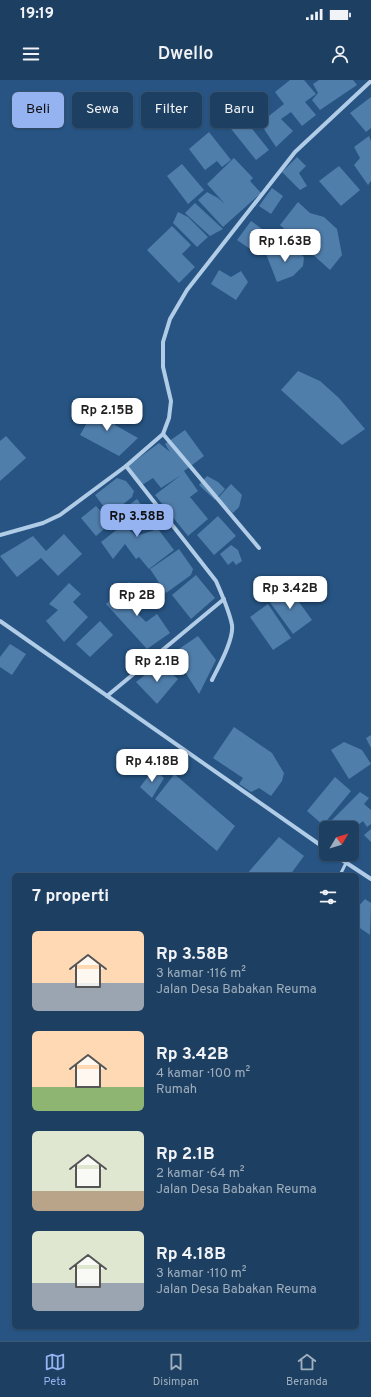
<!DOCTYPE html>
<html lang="id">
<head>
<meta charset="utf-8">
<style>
  body { margin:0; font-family:Overpass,sans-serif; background:#254668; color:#f1f3f6; height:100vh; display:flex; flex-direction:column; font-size:15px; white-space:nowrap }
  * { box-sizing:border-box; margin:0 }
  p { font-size:13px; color:#a0afbe }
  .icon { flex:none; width:22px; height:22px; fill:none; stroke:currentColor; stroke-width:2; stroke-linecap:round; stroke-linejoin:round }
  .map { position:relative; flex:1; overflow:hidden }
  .drawer { position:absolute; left:12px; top:793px; width:347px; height:456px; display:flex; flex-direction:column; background:#1d3f62; border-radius:6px; box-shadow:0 1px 3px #0004,0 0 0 1px #3b5877 }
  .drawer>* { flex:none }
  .top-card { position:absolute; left:12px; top:12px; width:347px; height:36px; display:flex; gap:8px }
  .needle { width:26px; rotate:52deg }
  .tools { position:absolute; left:319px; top:741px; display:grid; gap:8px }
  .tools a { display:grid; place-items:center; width:40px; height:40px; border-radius:6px; background:#1d3f62; box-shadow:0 1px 3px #0004,0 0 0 1px #3b5877; font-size:20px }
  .price { position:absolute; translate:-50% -34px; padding:0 9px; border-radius:8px; background:#fff; color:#222; font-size:13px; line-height:26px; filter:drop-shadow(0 1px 2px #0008) }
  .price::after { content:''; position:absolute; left:50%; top:24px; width:12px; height:9px; margin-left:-6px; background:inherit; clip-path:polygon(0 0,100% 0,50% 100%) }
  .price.selected { background:#95b2f1; color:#111 }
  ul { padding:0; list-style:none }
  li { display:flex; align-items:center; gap:12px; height:100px; padding:0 20px }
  li span { display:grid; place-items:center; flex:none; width:112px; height:80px; border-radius:6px; color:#555 }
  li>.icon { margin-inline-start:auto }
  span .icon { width:48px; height:48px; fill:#fffc; stroke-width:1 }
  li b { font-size:17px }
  h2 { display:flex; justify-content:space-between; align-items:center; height:48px; padding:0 20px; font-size:17px }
  .tag { padding:0 14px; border-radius:6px; background:#1d3f62; box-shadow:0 1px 3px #0004,0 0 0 1px #3b5877; font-size:14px; line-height:36px }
  .tag.selected { background:#95b2f1; color:#111 }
  .status { display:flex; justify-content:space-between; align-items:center; height:28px; padding:0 20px; background:#1d3f62; direction:ltr }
  .status svg { height:11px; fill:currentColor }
  header { display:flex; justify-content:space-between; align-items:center; height:52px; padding:0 20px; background:#1d3f62; font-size:18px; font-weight:600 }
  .menu { display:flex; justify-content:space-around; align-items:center; height:56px; border-top:1px solid #3b5877; background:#1d3f62; font-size:11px; color:#a0afbe }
  .menu a { display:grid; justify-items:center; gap:2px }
  .menu .selected { color:#95b2f1 }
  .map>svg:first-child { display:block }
  .building { fill:#507eab }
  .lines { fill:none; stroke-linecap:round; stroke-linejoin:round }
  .lane { stroke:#b1cce7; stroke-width:3 }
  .street { stroke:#b1cce7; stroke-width:4 }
</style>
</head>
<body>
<div class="status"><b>19:19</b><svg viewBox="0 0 49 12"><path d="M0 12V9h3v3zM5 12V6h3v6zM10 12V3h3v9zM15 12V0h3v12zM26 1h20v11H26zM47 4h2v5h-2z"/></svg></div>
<header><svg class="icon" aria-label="menu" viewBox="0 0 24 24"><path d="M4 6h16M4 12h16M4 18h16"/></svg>Dwello<svg class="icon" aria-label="person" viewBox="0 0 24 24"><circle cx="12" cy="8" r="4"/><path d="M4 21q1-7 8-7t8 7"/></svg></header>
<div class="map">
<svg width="371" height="1261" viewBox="0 0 371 1261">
  <rect width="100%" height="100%" fill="#275483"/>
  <!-- building -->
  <g class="building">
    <path d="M 290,0 L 304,0 L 316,14 L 305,22 L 316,35 L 302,46 L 291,32 L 281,39 L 293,51 L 276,67 L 260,43 L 284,24 L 275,12 Z"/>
    <path d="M 319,0 L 353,0 L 357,5 L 320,30 L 312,20 L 318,13 L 313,4 Z"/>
    <path d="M 371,17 L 371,48 L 366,52 L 350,33 Z"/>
    <path d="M 241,35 L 269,70 L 256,80 L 228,45 Z"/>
    <path d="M 209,52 L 231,80 L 222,87 L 217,81 L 205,90 L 189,69 Z"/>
    <path d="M 369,56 L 371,61 L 371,101 L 368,105 L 354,85 L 360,78 L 354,67 Z"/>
    <path d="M 297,77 L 306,86 L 299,93 L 307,106 L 300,110 L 282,92 Z"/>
    <path d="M 234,78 L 253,98 L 250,101 L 261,113 L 223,147 L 198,120 L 207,112 L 218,118 L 225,124 L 207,104 Z"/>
    <path d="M 182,84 L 204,110 L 188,124 L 167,96 Z"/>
    <path d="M 339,86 L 360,110 L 341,126 L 319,101 Z"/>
    <path d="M 272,108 L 283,116 L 271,134 L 259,126 Z"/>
    <path d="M 298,122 L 310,133 L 324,137 L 337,149 L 342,175 L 330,190 L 280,145 Z"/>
    <path d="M 195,123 L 223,149 L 210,156 L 185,133 Z"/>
    <path d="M 178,132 L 188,137 L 208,157 L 197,167 L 173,143 Z"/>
    <path d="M 251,141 L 272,156 L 259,175 L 237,160 Z"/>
    <path d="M 172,146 L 191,165 L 182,174 L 195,187 L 179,203 L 147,170 Z"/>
    <path d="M 289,165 L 304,177 L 303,186 L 293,196 L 277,202 L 266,174 Z"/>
    <path d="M 219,190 L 231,197 L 241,191 L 248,202 L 236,220 L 211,204 Z"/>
    <path d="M 298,291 L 320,301 L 339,318 L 365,349 L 342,365 L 281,310 Z"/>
    <path d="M 97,325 L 112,333 L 115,345 L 138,358 L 119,376 L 80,355 Z"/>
    <path d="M 185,350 L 204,376 L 184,391 L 179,384 L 198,411 L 190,417 L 208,439 L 188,456 L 155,415 L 181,395 L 161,408 L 153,398 L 142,405 L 128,386 L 159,363 L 170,372 L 165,364 Z"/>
    <path d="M 6,356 L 26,378 L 0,401 L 0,361 Z"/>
    <path d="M 207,396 L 218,402 L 225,409 L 215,420 L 199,405 Z"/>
    <path d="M 117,398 L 126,401 L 134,411 L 132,417 L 110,435 L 95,415 Z"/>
    <path d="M 231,404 L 242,415 L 239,427 L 233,433 L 218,418 Z"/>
    <path d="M 137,419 L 147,433 L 127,448 L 136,456 L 158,449 L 174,470 L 149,489 L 139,477 L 136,479 L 125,464 L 113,479 L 101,462 L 119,448 L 112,438 Z"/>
    <path d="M 96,426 L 111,443 L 96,456 L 81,438 Z"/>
    <path d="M 218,436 L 236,456 L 214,475 L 197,455 Z"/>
    <path d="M 64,454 L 82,474 L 58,496 L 41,478 L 17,497 L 0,476 L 33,456 L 46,471 Z"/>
    <path d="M 231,465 L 238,470 L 242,481 L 236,485 L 233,481 L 228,485 L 220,474 Z"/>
    <path d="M 179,469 L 193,489 L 191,495 L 166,513 L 150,489 Z"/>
    <path d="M 196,495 L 215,518 L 191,539 L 172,515 Z"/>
    <path d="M 129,502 L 146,520 L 134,530 L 146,542 L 157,534 L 170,553 L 147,569 L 106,524 Z"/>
    <path d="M 69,503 L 81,514 L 73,522 L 88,537 L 64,562 L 46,541 L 58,530 L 49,524 Z"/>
    <path d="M 288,507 L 312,540 L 293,554 L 269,521 Z"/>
    <path d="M 268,524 L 291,558 L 273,570 L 250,537 Z"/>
    <path d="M 100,541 L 113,555 L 90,577 L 76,564 Z"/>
    <path d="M 198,556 L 216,580 L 199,614 L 173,573 Z"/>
    <path d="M 10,564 L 26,574 L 12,595 L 0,587 L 0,577 Z"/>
    <path d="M 160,583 L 178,599 L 157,624 L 136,602 Z"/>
    <path d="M 234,647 L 272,673 L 284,693 L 282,701 L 271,716 L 259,708 L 251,712 L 239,704 L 243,698 L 213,678 Z"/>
    <path d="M 371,655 L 371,668 L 366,658 Z"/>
    <path d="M 344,662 L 362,670 L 371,684 L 349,699 L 331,670 Z"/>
    <path d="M 154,689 L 164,698 L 152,718 L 140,707 Z"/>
    <path d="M 172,692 L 235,746 L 217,771 L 155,719 L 173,696 Z"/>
    <path d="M 335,697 L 351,711 L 323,745 L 307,731 Z"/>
    <path d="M 360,712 L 369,718 L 364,724 L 371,730 L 371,744 L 367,747 L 363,741 L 352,750 L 352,748 L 333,748 L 329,743 Z"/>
    <path d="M 371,749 L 371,762 L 364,755 Z"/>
    <path d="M 279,757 L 304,776 L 290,795 L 246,795 Z"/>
    <path d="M 365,819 L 371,823 L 370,855 L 357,846 L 357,828 Z"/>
  </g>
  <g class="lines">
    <!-- lane -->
    <path class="lane" d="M 340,795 L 346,783"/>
    <!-- street -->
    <g class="street">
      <path d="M 163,354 L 259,468"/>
      <path d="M 126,386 L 216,501 C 222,515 229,530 232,545 C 234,559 219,586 212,600"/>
      <path d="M 0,455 L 43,443 L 60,435 L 126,386 L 163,354 L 169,338 L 171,321 L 163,287 L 163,262 L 170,239 L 187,210 L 295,72 L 371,1"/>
      <path d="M 0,541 L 326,769"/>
      <path d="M 107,616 L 224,519"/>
      <path d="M 333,774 L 371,799"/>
    </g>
  </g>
</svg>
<div class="tools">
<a><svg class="needle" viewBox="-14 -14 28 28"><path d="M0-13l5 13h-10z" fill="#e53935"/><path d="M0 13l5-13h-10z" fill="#a0afbe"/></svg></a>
</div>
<b class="price" style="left:285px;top:183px">Rp 1.63B</b>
<b class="price" style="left:107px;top:352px">Rp 2.15B</b>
<b class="price selected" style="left:137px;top:458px">Rp 3.58B</b>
<b class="price" style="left:290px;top:530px">Rp 3.42B</b>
<b class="price" style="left:137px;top:537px">Rp 2B</b>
<b class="price" style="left:157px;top:603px">Rp 2.1B</b>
<b class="price" style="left:152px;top:703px">Rp 4.18B</b>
<div class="top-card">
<a class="tag selected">Beli</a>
<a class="tag">Sewa</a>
<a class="tag">Filter</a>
<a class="tag">Baru</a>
</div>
<section class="drawer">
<h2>7 properti<svg class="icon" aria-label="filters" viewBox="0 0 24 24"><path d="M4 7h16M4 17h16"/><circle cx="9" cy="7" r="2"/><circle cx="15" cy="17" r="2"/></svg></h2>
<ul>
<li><span style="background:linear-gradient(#ffd9b3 65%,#9aa5b1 0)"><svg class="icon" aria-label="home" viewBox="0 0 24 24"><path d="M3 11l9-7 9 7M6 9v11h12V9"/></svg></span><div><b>Rp 3.58B</b><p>3 kamar · 116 m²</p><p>Jalan Desa Babakan Reuma</p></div></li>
<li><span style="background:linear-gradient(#ffd9b3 70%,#8fb573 0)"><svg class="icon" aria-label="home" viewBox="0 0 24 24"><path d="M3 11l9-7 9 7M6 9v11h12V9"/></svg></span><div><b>Rp 3.42B</b><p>4 kamar · 100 m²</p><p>Rumah</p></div></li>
<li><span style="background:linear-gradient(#dfe7d0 75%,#b9a48a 0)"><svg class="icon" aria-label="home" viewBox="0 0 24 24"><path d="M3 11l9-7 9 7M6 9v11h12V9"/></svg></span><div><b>Rp 2.1B</b><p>2 kamar · 64 m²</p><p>Jalan Desa Babakan Reuma</p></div></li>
<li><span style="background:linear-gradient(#dfe7d0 65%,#9aa5b1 0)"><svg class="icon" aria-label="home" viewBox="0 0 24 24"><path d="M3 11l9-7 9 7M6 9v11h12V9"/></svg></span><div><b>Rp 4.18B</b><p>3 kamar · 110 m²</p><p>Jalan Desa Babakan Reuma</p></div></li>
</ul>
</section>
</div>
<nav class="menu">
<a class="selected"><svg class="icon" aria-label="map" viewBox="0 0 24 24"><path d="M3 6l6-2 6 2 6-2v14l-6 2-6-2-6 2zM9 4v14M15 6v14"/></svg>Peta</a>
<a><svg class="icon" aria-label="saved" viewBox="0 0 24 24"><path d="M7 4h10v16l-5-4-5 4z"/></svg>Disimpan</a>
<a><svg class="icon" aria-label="home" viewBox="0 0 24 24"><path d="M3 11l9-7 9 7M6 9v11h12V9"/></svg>Beranda</a>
</nav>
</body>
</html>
